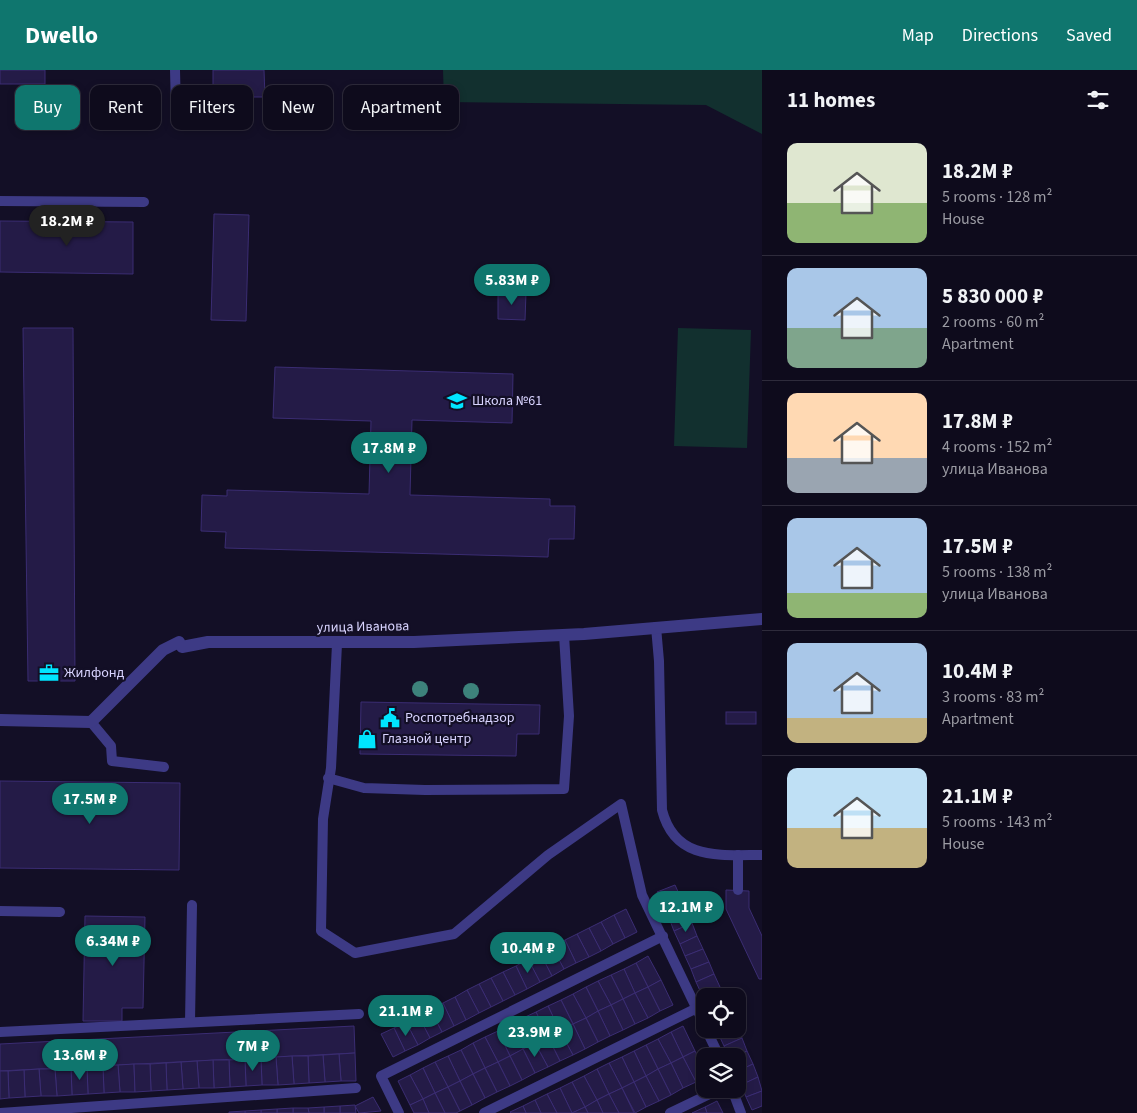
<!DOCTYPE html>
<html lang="en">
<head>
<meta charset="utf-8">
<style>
  body { margin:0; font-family:"Source Sans 3",sans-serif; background:#171425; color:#f1f3f6; height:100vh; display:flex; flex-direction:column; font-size:19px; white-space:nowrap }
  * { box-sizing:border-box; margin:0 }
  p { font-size:16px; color:#9b9ba3 }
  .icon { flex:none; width:28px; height:28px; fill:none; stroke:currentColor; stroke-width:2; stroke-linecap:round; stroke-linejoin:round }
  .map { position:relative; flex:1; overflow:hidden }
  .sheet { display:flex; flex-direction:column; background:#0e0b1c; width:375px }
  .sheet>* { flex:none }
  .top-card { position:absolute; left:15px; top:15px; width:475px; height:45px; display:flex; gap:10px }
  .buttons { position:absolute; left:696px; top:918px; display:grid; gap:10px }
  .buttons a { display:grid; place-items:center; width:50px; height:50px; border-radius:10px; background:#0e0b1c; box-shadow:0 2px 8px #0003,0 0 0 1px #2e2b3b; font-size:25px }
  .price { position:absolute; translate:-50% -42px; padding:0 11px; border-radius:18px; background:#0f766e; color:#fff; font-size:16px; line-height:32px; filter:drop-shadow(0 1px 2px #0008) }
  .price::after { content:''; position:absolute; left:50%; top:30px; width:15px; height:11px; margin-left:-8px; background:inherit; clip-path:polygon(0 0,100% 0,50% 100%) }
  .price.current { background:#222; color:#fff }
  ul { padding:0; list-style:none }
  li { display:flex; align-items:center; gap:15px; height:125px; padding:0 25px }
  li+li { border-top:1px solid #2e2b3b }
  li span { display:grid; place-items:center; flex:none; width:140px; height:100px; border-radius:10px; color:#555 }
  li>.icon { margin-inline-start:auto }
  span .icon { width:60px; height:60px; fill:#fffc; stroke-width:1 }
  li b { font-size:21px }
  h2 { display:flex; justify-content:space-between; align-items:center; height:60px; padding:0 25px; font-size:21px }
  .tag { padding:0 18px; border-radius:10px; background:#0e0b1c; box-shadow:0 2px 8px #0003,0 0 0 1px #2e2b3b; font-size:18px; line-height:45px }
  .tag.current { background:#0f766e; color:#fff }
  header { display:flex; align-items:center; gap:30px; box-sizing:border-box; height:70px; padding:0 25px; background:#0f766e; color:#fff }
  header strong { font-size:24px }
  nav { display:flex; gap:28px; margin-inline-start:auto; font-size:18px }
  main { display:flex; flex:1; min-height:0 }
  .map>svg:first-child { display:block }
  .green { fill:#12302f }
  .building { fill:#241b47; stroke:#3b2d73 }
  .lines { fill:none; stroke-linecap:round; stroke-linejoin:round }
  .service { stroke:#3d3a85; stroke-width:10 }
  .tertiary { stroke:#3d3a85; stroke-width:12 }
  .tree { fill:#3d827b }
  .labels { text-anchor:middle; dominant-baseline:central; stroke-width:4.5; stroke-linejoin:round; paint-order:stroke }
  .poi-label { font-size:14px; fill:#d9d4ff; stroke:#130f26; text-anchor:start }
  .street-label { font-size:14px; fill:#d9d4ff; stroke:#130f26 }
</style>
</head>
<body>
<header>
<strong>Dwello</strong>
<nav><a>Map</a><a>Directions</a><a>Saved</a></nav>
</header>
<main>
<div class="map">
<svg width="762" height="1043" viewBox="0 0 762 1043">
  <rect width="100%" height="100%" fill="#130f26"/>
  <!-- green -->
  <g class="green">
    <path d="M 443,0 L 762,0 L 762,64 L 706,35 L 444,32 Z"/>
    <path d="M 678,258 L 751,260 L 747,378 L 674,376 Z"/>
  </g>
  <!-- building -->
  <g class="building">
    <rect x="0" y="0" width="45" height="14"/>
    <path d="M 213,0 L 264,0 L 265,27 L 213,27 Z"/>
    <path d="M 214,144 L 249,145 L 246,251 L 211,250 Z"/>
    <path d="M 0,151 L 133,152 L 133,204 L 0,202 Z"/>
    <path d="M 498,223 L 526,223 L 525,250 L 498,249 Z"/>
    <path d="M 23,258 L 73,258 L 75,611 L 28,611 Z"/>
    <path d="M 275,297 L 513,304 L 512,353 L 412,350 L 410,425 L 550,429 L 550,436 L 575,436 L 574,469 L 549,469 L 548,487 L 225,478 L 226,462 L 201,461 L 202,425 L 227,426 L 227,420 L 369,424 L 371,351 L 273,348 Z"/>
    <path d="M 361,632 L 540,635 L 539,664 L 517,664 L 516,686 L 360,684 Z"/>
    <rect x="726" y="642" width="30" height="12"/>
    <path d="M 0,711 L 180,713 L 179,800 L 0,798 Z"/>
    <path d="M 675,815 L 681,828 L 663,835 L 657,822 Z"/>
    <path d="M 726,820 L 749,821 L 749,838 L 762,866 L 762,909 L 759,909 L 726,839 Z"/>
    <path d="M 681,828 L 686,840 L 669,848 L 663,835 Z"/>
    <path d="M 626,839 L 637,862 L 625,868 L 614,845 Z"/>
    <path d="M 686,840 L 692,853 L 674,861 L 669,848 Z"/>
    <path d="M 614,845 L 625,868 L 613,874 L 601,852 Z"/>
    <path d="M 85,846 L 145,847 L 143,938 L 122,938 L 122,951 L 83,951 Z"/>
    <path d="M 601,852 L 613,874 L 601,881 L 589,858 Z"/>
    <path d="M 692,853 L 697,866 L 680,874 L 674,861 Z"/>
    <path d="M 589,858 L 601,881 L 589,887 L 577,864 Z"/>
    <path d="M 577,864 L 589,887 L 576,893 L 565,870 Z"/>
    <path d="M 697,866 L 703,879 L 685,886 L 680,874 Z"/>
    <path d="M 565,870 L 576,893 L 564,899 L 552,877 Z"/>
    <path d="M 552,877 L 564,899 L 552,906 L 540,883 Z"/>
    <path d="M 703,879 L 709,892 L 691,899 L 685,886 Z"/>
    <path d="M 540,883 L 552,906 L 540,912 L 528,889 Z"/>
    <path d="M 648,886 L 661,910 L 648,917 L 636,893 Z"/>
    <path d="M 528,889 L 540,912 L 527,919 L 516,896 Z"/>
    <path d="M 709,892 L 714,904 L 696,912 L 691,899 Z"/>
    <path d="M 636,893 L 648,917 L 635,923 L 624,899 Z"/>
    <path d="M 516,896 L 527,919 L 515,925 L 503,902 Z"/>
    <path d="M 624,899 L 635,923 L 623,929 L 611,905 Z"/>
    <path d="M 503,902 L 515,925 L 503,931 L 491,908 Z"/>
    <path d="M 714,904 L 720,917 L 702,925 L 696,912 Z"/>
    <path d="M 611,905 L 623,929 L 611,935 L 598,911 Z"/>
    <path d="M 491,908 L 503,931 L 491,937 L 479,914 Z"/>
    <path d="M 661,910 L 673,935 L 660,941 L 648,917 Z"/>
    <path d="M 598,911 L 611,935 L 598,941 L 586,917 Z"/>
    <path d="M 479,914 L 491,937 L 479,943 L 467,920 Z"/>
    <path d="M 586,917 L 598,941 L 586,948 L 573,924 Z"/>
    <path d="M 648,917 L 660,941 L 648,948 L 635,923 Z"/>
    <path d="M 720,917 L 724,926 L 705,926 L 705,932 L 702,925 Z"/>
    <path d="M 467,920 L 479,943 L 466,950 L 455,927 Z"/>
    <path d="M 635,923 L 648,948 L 635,954 L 623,929 Z"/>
    <path d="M 573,924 L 586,948 L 573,954 L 561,930 Z"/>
    <path d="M 455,927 L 466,950 L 454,956 L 443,933 Z"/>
    <path d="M 623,929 L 635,954 L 623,960 L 611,935 Z"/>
    <path d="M 561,930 L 573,954 L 560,961 L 548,936 Z"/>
    <path d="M 443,933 L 454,956 L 442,962 L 430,939 Z"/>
    <path d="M 611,935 L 623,960 L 610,966 L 598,941 Z"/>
    <path d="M 548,936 L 560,961 L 548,967 L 536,942 Z"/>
    <path d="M 430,939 L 442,962 L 430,968 L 418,945 Z"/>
    <path d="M 598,941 L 610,966 L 598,972 L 586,948 Z"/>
    <path d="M 536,942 L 548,967 L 535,973 L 523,948 Z"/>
    <path d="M 418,945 L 430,968 L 418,975 L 406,952 Z"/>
    <path d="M 523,948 L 535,973 L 523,979 L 511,955 Z"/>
    <path d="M 586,948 L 598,972 L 585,979 L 573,954 Z"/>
    <path d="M 406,952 L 418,975 L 405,981 L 394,958 Z"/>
    <path d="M 573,954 L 585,979 L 573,985 L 560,961 Z"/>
    <path d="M 511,955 L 523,979 L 510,986 L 498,961 Z"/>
    <path d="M 354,956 L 355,983 L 0,1001 L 0,974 Z"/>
    <path d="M 683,956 L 695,981 L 683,987 L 671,962 Z"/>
    <path d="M 394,958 L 405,981 L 393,987 L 381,964 Z"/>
    <path d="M 738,958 L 742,968 L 724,976 L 718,963 Z"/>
    <path d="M 716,959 L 729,959 L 718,963 Z"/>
    <path d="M 498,961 L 510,986 L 498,992 L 485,967 Z"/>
    <path d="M 560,961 L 573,985 L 560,991 L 548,967 Z"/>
    <path d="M 671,962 L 683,987 L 671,993 L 658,969 Z"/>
    <path d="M 485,967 L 498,992 L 485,998 L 473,973 Z"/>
    <path d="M 548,967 L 560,991 L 548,997 L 535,973 Z"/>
    <path d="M 742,968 L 747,981 L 736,986 L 728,986 L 724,976 Z"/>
    <path d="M 658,969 L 671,993 L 658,999 L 646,975 Z"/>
    <path d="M 473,973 L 485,998 L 473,1004 L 461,980 Z"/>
    <path d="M 535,973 L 548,997 L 535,1003 L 523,979 Z"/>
    <path d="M 646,975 L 658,999 L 646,1006 L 634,981 Z"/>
    <path d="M 523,979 L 535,1003 L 522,1010 L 510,986 Z"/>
    <path d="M 461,980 L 473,1004 L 460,1011 L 448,986 Z"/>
    <path d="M 634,981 L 646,1006 L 634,1012 L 622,987 Z"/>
    <path d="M 695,981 L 705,1000 L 705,1008 L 696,1012 L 683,987 Z"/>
    <path d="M 747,981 L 753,994 L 738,1001 L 736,986 Z"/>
    <path d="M 355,983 L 356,1011 L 341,1011 L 339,984 Z"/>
    <path d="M 339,984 L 341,1011 L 325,1012 L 323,985 Z"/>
    <path d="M 323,985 L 325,1012 L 309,1013 L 308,986 Z"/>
    <path d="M 292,986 L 308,986 L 309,1013 L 294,1014 Z"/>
    <path d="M 292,986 L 294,1014 L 278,1015 L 276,987 Z"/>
    <path d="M 448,986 L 460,1011 L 448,1017 L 435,992 Z"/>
    <path d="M 510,986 L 522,1010 L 510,1016 L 498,992 Z"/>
    <path d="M 276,987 L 278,1015 L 262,1015 L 261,988 Z"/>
    <path d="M 622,987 L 634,1012 L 622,1018 L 609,993 Z"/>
    <path d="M 683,987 L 696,1012 L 683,1018 L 671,993 Z"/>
    <path d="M 261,988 L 262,1015 L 246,1016 L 245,989 Z"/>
    <path d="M 245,989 L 246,1016 L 230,1017 L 229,990 Z"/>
    <path d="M 213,990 L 229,990 L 230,1017 L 214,1018 Z"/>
    <path d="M 213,990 L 214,1018 L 199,1018 L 197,991 Z"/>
    <path d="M 197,991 L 199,1018 L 183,1019 L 181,992 Z"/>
    <path d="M 181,992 L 183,1019 L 167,1020 L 166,993 Z"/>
    <path d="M 435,992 L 448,1017 L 435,1023 L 423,998 Z"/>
    <path d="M 498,992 L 510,1016 L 497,1022 L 485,998 Z"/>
    <path d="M 166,993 L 167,1020 L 151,1021 L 150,994 Z"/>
    <path d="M 609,993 L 622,1018 L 609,1024 L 597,999 Z"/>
    <path d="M 671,993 L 683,1018 L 671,1025 L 658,999 Z"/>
    <path d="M 134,994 L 135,1022 L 120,1022 L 118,995 Z"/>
    <path d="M 134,994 L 150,994 L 151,1021 L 135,1022 Z"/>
    <path d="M 753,994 L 758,1007 L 741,1015 L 738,1001 Z"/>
    <path d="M 118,995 L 120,1022 L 104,1023 L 103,996 Z"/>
    <path d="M 103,996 L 104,1023 L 88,1024 L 87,997 Z"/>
    <path d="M 87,997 L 88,1024 L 72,1025 L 71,998 Z"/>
    <path d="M 71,998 L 72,1025 L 57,1026 L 55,999 Z"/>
    <path d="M 423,998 L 435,1023 L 423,1029 L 410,1005 Z"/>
    <path d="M 485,998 L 497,1022 L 485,1028 L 473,1004 Z"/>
    <path d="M 39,999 L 55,999 L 57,1026 L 41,1026 Z"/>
    <path d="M 39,999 L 41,1026 L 25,1027 L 24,1000 Z"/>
    <path d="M 597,999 L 609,1024 L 597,1030 L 584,1006 Z"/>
    <path d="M 658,999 L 671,1025 L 659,1031 L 646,1006 Z"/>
    <path d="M 24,1000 L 25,1027 L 9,1028 L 8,1001 Z"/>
    <path d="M 0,1001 L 8,1001 L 9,1028 L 0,1029 Z"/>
    <path d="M 473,1004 L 485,1028 L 472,1035 L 460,1011 Z"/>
    <path d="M 410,1005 L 423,1029 L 410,1035 L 398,1011 Z"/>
    <path d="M 584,1006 L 597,1030 L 585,1037 L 572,1012 Z"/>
    <path d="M 646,1006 L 659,1031 L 646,1037 L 634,1012 Z"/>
    <path d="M 758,1007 L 762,1021 L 746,1027 L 741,1015 Z"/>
    <path d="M 460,1011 L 472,1035 L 460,1041 L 448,1017 Z"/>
    <path d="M 572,1012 L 585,1037 L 572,1043 L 560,1018 Z"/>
    <path d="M 634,1012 L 646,1037 L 635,1043 L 622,1018 Z"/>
    <path d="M 448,1017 L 460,1041 L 456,1043 L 445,1043 L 435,1023 Z"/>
    <path d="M 560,1018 L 572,1043 L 557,1043 L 547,1024 Z"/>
    <path d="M 622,1018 L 634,1043 L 619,1043 L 609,1024 Z"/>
    <path d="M 762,1021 L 762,1036 L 752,1040 L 746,1027 Z"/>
    <path d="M 435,1023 L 445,1043 L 429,1043 L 423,1029 Z"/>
    <path d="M 547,1024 L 557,1043 L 541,1043 L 535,1030 Z"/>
    <path d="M 609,1024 L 619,1043 L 603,1043 L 597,1030 Z"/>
    <path d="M 373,1027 L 381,1041 L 359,1043 L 355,1036 Z"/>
    <path d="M 423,1029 L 429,1043 L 414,1043 L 410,1035 Z"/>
    <path d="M 535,1030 L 541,1043 L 526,1043 L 523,1036 Z"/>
    <path d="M 597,1030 L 603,1043 L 588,1043 L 585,1037 Z"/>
    <path d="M 717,1031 L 723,1043 L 707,1043 L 705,1037 Z"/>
    <path d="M 355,1035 L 356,1043 L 340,1043 L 340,1036 Z"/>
    <path d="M 340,1036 L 340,1043 L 324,1043 L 324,1037 Z"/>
    <path d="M 523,1036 L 526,1043 L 511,1043 L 510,1042 Z"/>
    <path d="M 324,1037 L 324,1043 L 309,1043 L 308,1038 Z"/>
    <path d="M 585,1037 L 588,1043 L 572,1043 Z"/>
    <path d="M 705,1037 L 707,1043 L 692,1043 Z"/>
    <path d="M 293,1038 L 308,1038 L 309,1043 L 293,1043 Z"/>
    <path d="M 293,1038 L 293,1043 L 277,1043 L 277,1039 Z"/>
    <path d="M 277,1039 L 277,1043 L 261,1043 L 261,1040 Z"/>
    <path d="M 261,1040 L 261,1043 L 245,1043 L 245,1041 Z"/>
    <path d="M 245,1041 L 245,1043 L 229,1043 L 229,1042 Z"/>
  </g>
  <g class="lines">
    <!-- service -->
    <g class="service">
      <path d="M 175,0 L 176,40"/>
      <path d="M 0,131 L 144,132"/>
      <path d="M 656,557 L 659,591 L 662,740 C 675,791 719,785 762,785"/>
      <path d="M 337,574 L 331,698 L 323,749 L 321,861 L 355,883 L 454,864 L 548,785 L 621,734 L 642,825 L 705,956"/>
      <path d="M 91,652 L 111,676 L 112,691 L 164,697"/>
      <path d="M 328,708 L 364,718 L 425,720 L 564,719 L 569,646 L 564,565"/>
      <path d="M 738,820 L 738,785"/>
      <path d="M 0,841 L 60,842"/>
      <path d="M 190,952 L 192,835"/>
      <path d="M 706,959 L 719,986"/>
      <path d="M 0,962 L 359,944"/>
      <path d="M 732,1019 L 741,1043"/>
      <path d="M 0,1043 L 356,1018"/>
      <path d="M 399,1043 L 381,1006 L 663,866"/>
      <path d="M 484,1043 L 697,938"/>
      <path d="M 670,1043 L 720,1019"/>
    </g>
    <!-- tertiary -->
    <path class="tertiary" d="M 0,650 L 91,652 L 163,580 L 179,572 L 182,577 L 208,572 L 414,572 L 584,564 L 762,549"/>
  </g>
  <!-- trees -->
  <g class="tree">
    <circle cx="420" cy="619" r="8"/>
    <circle cx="471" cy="621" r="8"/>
  </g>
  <!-- icons -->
  <defs>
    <symbol id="school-bare" viewBox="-9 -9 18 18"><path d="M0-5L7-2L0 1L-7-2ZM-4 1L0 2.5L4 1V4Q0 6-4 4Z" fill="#00e5ff" stroke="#130f26" stroke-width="2.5" paint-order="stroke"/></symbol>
    <symbol id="office-bare" viewBox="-9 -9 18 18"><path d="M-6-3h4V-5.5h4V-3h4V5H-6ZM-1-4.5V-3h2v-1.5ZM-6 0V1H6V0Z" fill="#00e5ff" stroke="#130f26" stroke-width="2.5" paint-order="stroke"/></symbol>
    <symbol id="civic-bare" viewBox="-9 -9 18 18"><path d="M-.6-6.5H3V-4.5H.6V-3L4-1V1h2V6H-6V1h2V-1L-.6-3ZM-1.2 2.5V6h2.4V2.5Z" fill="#00e5ff" stroke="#130f26" stroke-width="2.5" paint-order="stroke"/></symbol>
    <symbol id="shop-bare" viewBox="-9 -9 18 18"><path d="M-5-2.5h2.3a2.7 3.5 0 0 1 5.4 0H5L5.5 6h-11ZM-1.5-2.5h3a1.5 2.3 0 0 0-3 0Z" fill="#00e5ff" stroke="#130f26" stroke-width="2.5" paint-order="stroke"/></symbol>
  </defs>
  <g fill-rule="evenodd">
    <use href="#school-bare" x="443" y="317" width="28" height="28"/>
    <use href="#office-bare" x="35" y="589" width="28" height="28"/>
    <use href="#civic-bare" x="376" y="634" width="28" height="28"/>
    <use href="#shop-bare" x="353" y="655" width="28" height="28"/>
  </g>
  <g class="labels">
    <!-- poi labels -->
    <g class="poi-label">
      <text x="472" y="331">Школа №61</text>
      <text x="64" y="603">Жилфонд</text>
      <text x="405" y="648">Роспотребнадзор</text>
      <text x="382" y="669">Глазной центр</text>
    </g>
    <!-- street labels -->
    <g class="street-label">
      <text transform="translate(363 557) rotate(-1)">улица Иванова</text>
    </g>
  </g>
</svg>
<div class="buttons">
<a><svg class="icon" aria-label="locate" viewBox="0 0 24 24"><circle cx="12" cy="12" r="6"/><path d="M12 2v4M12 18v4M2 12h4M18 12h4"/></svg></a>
<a><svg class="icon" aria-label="layers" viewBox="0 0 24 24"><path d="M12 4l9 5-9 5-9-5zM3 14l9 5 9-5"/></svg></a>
</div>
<b class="price current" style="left:67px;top:177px">18.2M ₽</b>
<b class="price" style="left:512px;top:236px">5.83M ₽</b>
<b class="price" style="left:389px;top:404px">17.8M ₽</b>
<b class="price" style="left:90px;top:755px">17.5M ₽</b>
<b class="price" style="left:686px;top:863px">12.1M ₽</b>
<b class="price" style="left:113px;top:897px">6.34M ₽</b>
<b class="price" style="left:528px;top:904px">10.4M ₽</b>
<b class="price" style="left:406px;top:967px">21.1M ₽</b>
<b class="price" style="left:535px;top:988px">23.9M ₽</b>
<b class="price" style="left:253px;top:1002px">7M ₽</b>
<b class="price" style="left:80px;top:1011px">13.6M ₽</b>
<div class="top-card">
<a class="tag current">Buy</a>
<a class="tag">Rent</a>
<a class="tag">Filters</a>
<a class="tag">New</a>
<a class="tag">Apartment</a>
</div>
</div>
<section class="sheet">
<h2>11 homes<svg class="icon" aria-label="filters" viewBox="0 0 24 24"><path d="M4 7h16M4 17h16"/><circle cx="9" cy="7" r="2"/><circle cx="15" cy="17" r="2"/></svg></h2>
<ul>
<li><span style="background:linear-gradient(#dfe7d0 60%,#8fb573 0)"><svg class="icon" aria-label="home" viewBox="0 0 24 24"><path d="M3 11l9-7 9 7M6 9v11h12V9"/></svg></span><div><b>18.2M ₽</b><p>5 rooms · 128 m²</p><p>House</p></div></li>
<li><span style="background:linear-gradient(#a9c7e8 60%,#7fa58c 0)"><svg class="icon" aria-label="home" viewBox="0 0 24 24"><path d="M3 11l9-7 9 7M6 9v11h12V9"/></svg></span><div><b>5 830 000 ₽</b><p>2 rooms · 60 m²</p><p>Apartment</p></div></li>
<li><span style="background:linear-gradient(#ffd9b3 65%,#9aa5b1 0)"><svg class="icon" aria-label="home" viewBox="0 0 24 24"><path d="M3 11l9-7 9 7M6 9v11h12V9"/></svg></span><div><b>17.8M ₽</b><p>4 rooms · 152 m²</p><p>улица Иванова</p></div></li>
<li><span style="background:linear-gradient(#a9c7e8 75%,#8fb573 0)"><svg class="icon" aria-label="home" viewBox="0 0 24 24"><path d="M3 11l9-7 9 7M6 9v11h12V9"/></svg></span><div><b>17.5M ₽</b><p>5 rooms · 138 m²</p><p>улица Иванова</p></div></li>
<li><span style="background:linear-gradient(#a9c7e8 75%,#c2b280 0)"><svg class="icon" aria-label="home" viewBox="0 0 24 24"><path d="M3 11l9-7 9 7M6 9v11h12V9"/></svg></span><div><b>10.4M ₽</b><p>3 rooms · 83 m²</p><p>Apartment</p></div></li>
<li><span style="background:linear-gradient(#bfe0f5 60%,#c2b280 0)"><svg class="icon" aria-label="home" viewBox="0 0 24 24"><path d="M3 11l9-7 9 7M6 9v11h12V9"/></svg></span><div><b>21.1M ₽</b><p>5 rooms · 143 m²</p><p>House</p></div></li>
</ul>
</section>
</main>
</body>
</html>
